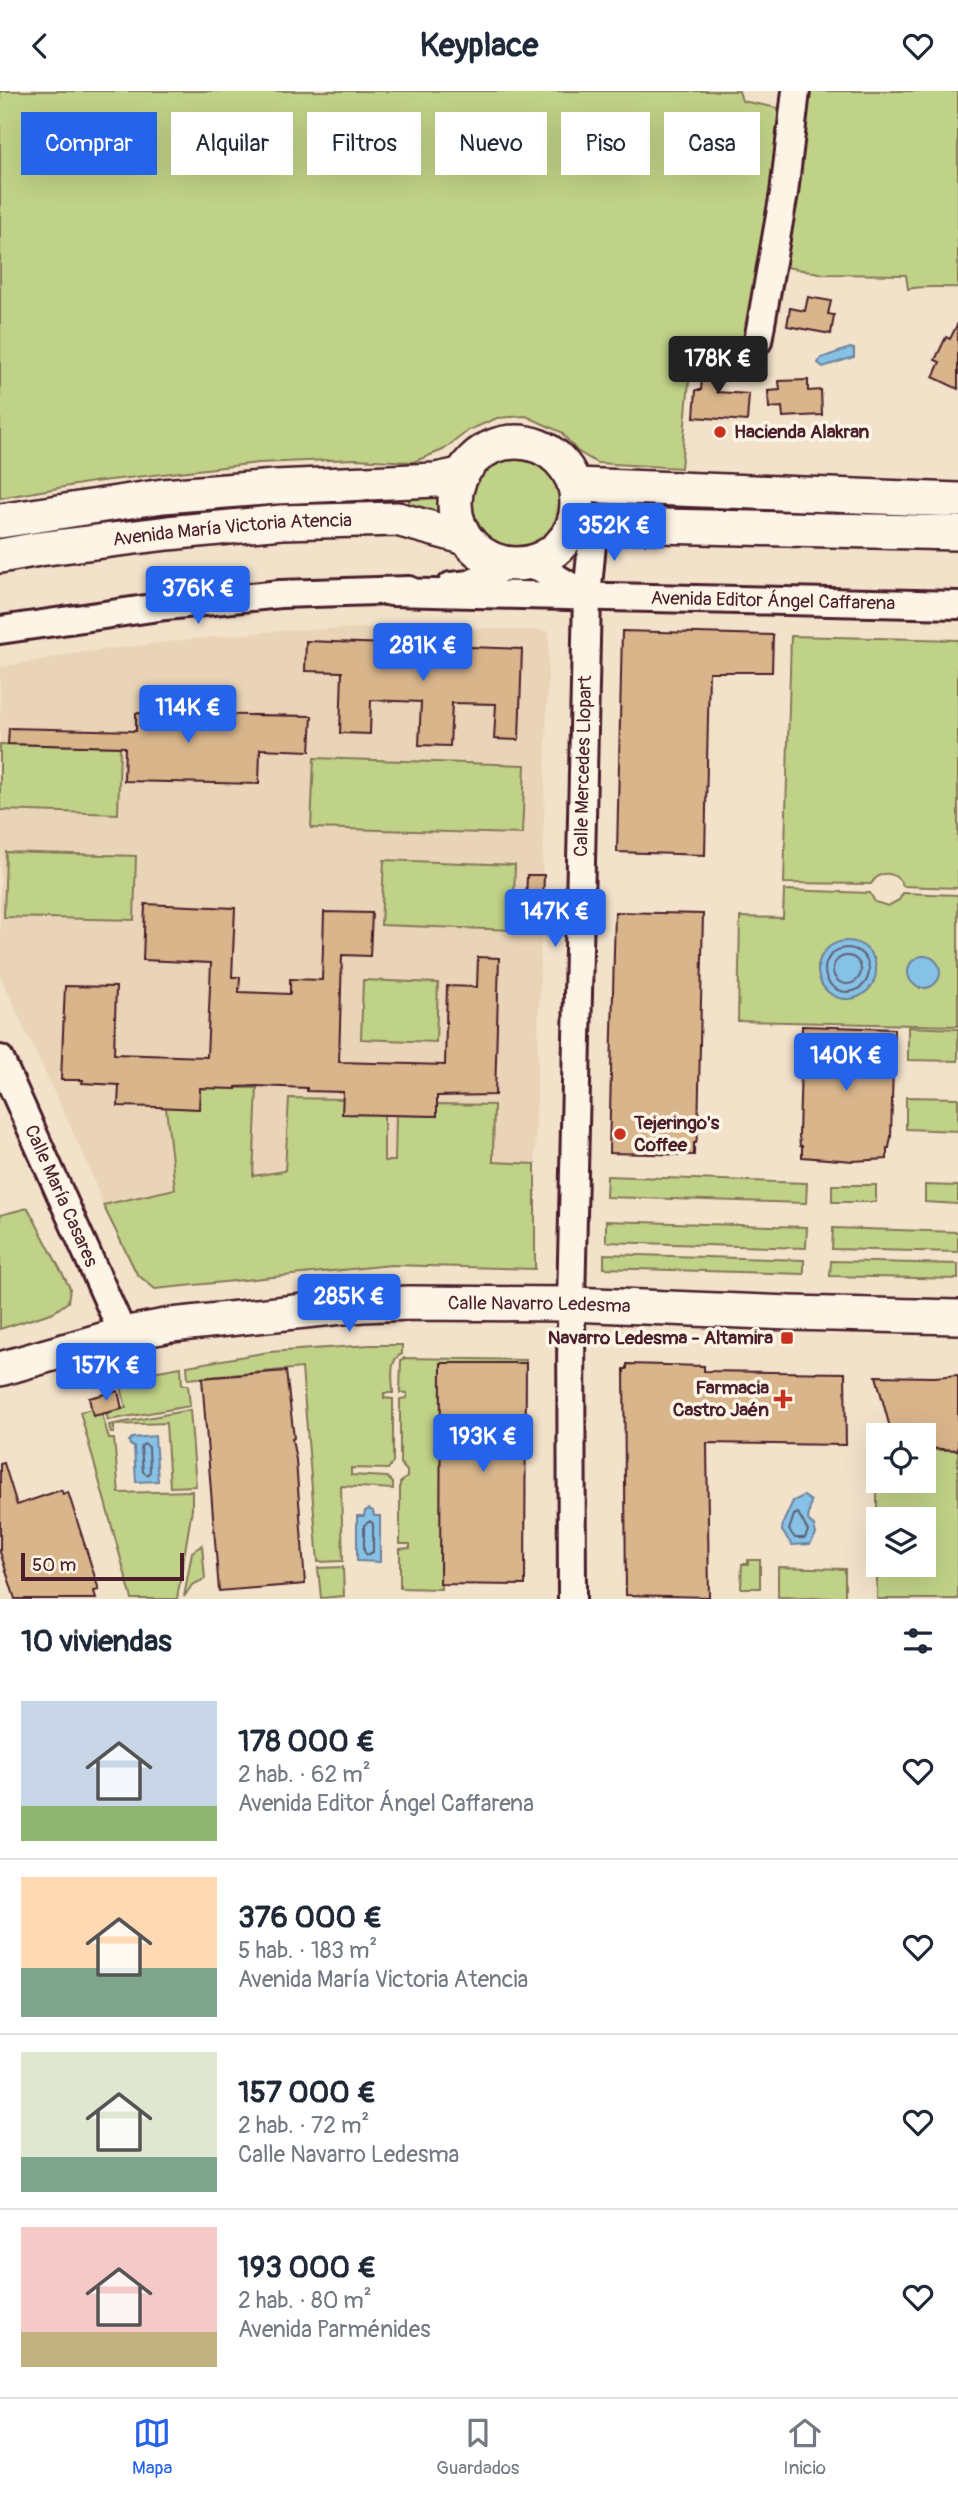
<!DOCTYPE html>
<html lang="es">
<head>
<meta charset="utf-8">
<style>
  body { margin:0; font-family:Pangolin,sans-serif; background:#f6f6f7; color:#1f2937; height:100vh; display:flex; flex-direction:column; font-size:26px; white-space:nowrap }
  * { box-sizing:border-box; margin:0 }
  p { font-size:23px; color:#747a83 }
  .icon { flex:none; width:38px; height:38px; fill:none; stroke:currentColor; stroke-width:2; stroke-linecap:round; stroke-linejoin:round }
  .map { position:relative; height:1508px; overflow:hidden }
  .panel { display:flex; flex-direction:column; background:#fff; flex:1 }
  .panel>* { flex:none }
  .guide { position:absolute; left:21px; top:21px; width:917px; height:63px; display:flex; gap:14px }
  .fabs { position:absolute; left:866px; top:1332px; display:grid; gap:14px }
  .fabs a { display:grid; place-items:center; width:70px; height:70px; border-radius:0px; background:#fff; box-shadow:0 7px 28px #0002; font-size:35px }
  .scale { position:absolute; left:21px; bottom:18px; width:163px; box-sizing:border-box; padding-left:7px; border:4px solid #4a1f2b; border-top:0; font-size:19px; line-height:24px; white-space:nowrap; color:#4a1f2b; -webkit-text-stroke:5px #fcf5e5; paint-order:stroke }
  .price { position:absolute; translate:-50% -60px; padding:0 16px; border-radius:7px; background:#2563eb; color:#fff; font-size:23px; line-height:46px; filter:drop-shadow(0 2px 4px #0008) }
  .price::after { content:''; position:absolute; left:50%; top:42px; width:21px; height:16px; margin-left:-10px; background:inherit; clip-path:polygon(0 0,100% 0,50% 100%) }
  .price.current { background:#222; color:#fff }
  ul { padding:0; list-style:none }
  li { display:flex; align-items:center; gap:21px; height:175px; padding:0 21px }
  li+li { border-top:2px solid #e0e1e3 }
  li span { display:grid; place-items:center; flex:none; width:196px; height:140px; border-radius:0px; color:#555 }
  li>.icon { margin-inline-start:auto }
  span .icon { width:84px; height:84px; fill:#fffc; stroke-width:1 }
  li b { font-size:30px }
  h2 { display:flex; justify-content:space-between; align-items:center; height:84px; padding:0 21px; font-size:30px }
  .pill { padding:0 24px; border-radius:0px; background:#fff; box-shadow:0 7px 28px #0002; font-size:24px; line-height:63px }
  .pill.current { background:#2563eb; color:#fff }
  header { display:flex; justify-content:space-between; align-items:center; height:91px; padding:0 21px; background:#fff; font-size:32px; font-weight:700 }
  .dock { display:flex; justify-content:space-around; align-items:center; height:98px; border-top:2px solid #e0e1e3; background:#fff; font-size:19px; color:#747a83 }
  .dock a { display:grid; justify-items:center; gap:4px }
  .dock .current { color:#2563eb }
  .map>svg:first-child { display:block }
  .built { fill:#ead4b7 }
  .green { fill:#c0d287; stroke:#857859; stroke-width:2; fill-rule:evenodd }
  .water { fill:#85c2e5; stroke:#6d819b; stroke-width:2 }
  .lines { fill:none; stroke-linecap:round; stroke-linejoin:round }
  .shore { stroke:#626075; stroke-width:2 }
  .building { fill:#d9b58b; stroke:#4a1f2b; stroke-width:2 }
  .minor-casing { stroke:#4a1f2b; stroke-width:32 }
  .major-casing { stroke:#4a1f2b; stroke-width:38 }
  .minor { stroke:#fcf5e5; stroke-width:26 }
  .major { stroke:#fcf5e5; stroke-width:33 }
  .poi-dot { fill:#c8321e; stroke:#fcf5e5; stroke-width:2.5 }
  .labels { text-anchor:middle; dominant-baseline:central; stroke-width:7; stroke-linejoin:round; paint-order:stroke }
  .poi-label { font-size:19px; font-weight:bold; fill:#4a1f2b; stroke:#fcf5e5; text-anchor:start }
  .street-label { font-size:19px; fill:#4a1f2b; stroke:#fcf5e5 }
</style>
</head>
<body>
<header><svg class="icon" aria-label="back" viewBox="0 0 24 24"><path d="M15 5l-7 7 7 7"/></svg>Keyplace<svg class="icon" aria-label="heart" viewBox="0 0 24 24"><path d="M12 20l-8-8c-3-5 5-10 8-4 3-6 11-1 8 4z"/></svg></header>
<div class="map">
<svg width="958" height="1508" viewBox="0 0 958 1508">
  <rect width="100%" height="100%" fill="#f2e2ca"/>
  <filter id="ink" filterUnits="userSpaceOnUse"><feTurbulence type="fractalNoise" baseFrequency=".0143" numOctaves="2"/><feDisplacementMap in="SourceGraphic" scale="14" xChannelSelector="R" yChannelSelector="G"/><feConvolveMatrix kernelMatrix="1 2 1 2 8 2 1 2 1" color-interpolation-filters="sRGB"/></filter>
  <g filter="url(#ink)">
    <!-- built -->
    <path class="built" d="M 423,535 L 549,540 L 535,1073 L 351,1070 L 166,1099 L 103,1114 L 87,1072 L 0,885 L 0,576 L 85,561 L 182,549 L 289,539 Z"/>
    <!-- green -->
    <g class="green">
      <path d="M 0,0 L 739,0 L 742,10 L 783,18 L 747,284 L 690,279 L 681,377 L 597,372 L 577,360 L 561,341 L 526,325 L 497,327 L 469,339 L 443,359 L 413,371 L 355,368 L 258,372 L 93,391 L 0,407 Z"/>
      <path d="M 811,0 L 958,0 L 958,196 C 941,197 923,194 908,198 L 906,184 L 824,183 L 775,174 L 803,19 Z"/>
      <circle cx="514" cy="411" r="48"/>
      <path d="M 440,399 L 440,422 L 409,416 L 409,404 Z"/>
      <path d="M 385,404 L 385,415 L 0,453 L 0,442 L 157,418 Z"/>
      <path d="M 791,545 L 958,549 L 958,797 L 903,795 C 896,780 880,778 871,793 L 784,792 Z"/>
      <path d="M 0,653 L 120,656 L 118,723 L 0,719 Z"/>
      <path d="M 314,667 L 525,674 L 522,743 L 311,737 Z"/>
      <path d="M 6,761 L 136,765 L 134,829 L 4,826 Z"/>
      <path d="M 384,769 L 515,774 L 513,839 L 381,834 Z"/>
      <path d="M 784,799 L 870,802 L 875,811 L 888,815 L 899,809 L 903,802 L 958,804 L 958,935 L 738,930 L 740,826 L 783,827 ZM 846,850 L 874,867 L 876,877 L 870,897 C 831,935 789,862 846,850 ZM 923,865 L 933,868 L 930,896 L 919,897 Z"/>
      <path d="M 363,889 L 438,892 L 436,951 L 361,948 Z"/>
      <path d="M 908,936 L 958,938 L 958,970 L 908,969 Z"/>
      <path d="M 200,997 L 257,997 L 253,1085 L 285,1080 L 289,1007 L 343,1008 L 384,1024 L 384,1070 L 395,1070 L 396,1024 L 436,1025 L 437,1013 L 494,1014 L 493,1071 L 535,1073 L 535,1178 L 391,1174 L 155,1198 L 137,1183 L 103,1114 L 175,1098 L 166,1016 L 199,1018 Z"/>
      <path d="M 906,1006 L 958,1007 L 958,1040 L 906,1038 Z"/>
      <path d="M 607,1085 L 807,1092 L 806,1112 L 606,1106 Z"/>
      <rect x="832" y="1094" width="44" height="17"/>
      <path d="M 925,1094 L 958,1095 L 958,1113 L 925,1111 Z"/>
      <path d="M 28,1117 L 70,1197 L 68,1211 L 54,1221 L 0,1238 L 0,1124 Z"/>
      <path d="M 606,1130 L 807,1136 L 806,1157 L 606,1151 Z"/>
      <path d="M 833,1137 L 958,1141 L 958,1161 L 832,1158 Z"/>
      <path d="M 604,1163 L 804,1169 L 804,1183 L 604,1177 Z"/>
      <path d="M 831,1170 L 958,1173 L 958,1188 L 830,1185 Z"/>
      <path d="M 370,1254 L 402,1254 L 402,1263 C 388,1268 393,1289 393,1302 L 384,1302 L 384,1307 L 393,1308 L 393,1371 L 388,1378 L 351,1377 L 351,1384 L 387,1386 L 393,1392 L 393,1398 L 341,1395 L 343,1470 L 318,1471 L 302,1277 L 188,1288 L 187,1275 L 269,1261 Z"/>
      <path d="M 404,1267 L 526,1269 L 526,1272 L 440,1456 L 441,1498 L 400,1497 L 400,1458 L 410,1457 L 410,1453 L 400,1453 L 400,1392 L 407,1386 L 407,1380 L 400,1372 L 400,1308 L 407,1307 L 407,1302 L 400,1302 L 401,1270 Z"/>
      <path d="M 181,1276 L 182,1294 L 188,1294 L 190,1315 L 108,1329 L 106,1322 L 126,1317 L 119,1287 Z"/>
      <path d="M 92,1318 L 102,1323 L 109,1348 L 114,1348 L 119,1402 L 192,1400 L 192,1418 L 177,1508 L 132,1508 L 80,1321 Z"/>
      <path d="M 190,1319 L 196,1395 L 170,1396 L 166,1332 L 114,1334 L 114,1342 L 111,1342 L 109,1334 Z"/>
      <path d="M 877,1358 L 878,1390 L 924,1390 L 924,1359 L 958,1359 L 958,1508 L 877,1508 ZM 878,1428 L 924,1428 L 924,1474 L 878,1474 Z"/>
      <path d="M 202,1454 L 205,1488 L 192,1494 L 184,1506 L 192,1461 Z"/>
      <path d="M 748,1469 L 760,1469 L 760,1497 L 741,1497 L 742,1473 L 748,1473 Z"/>
      <path d="M 343,1476 L 344,1505 L 321,1507 L 318,1477 Z"/>
      <path d="M 778,1476 L 845,1478 L 845,1507 L 778,1506 Z"/>
    </g>
    <!-- water -->
    <g class="water">
      <path d="M 850,257 L 854,258 L 854,266 L 823,276 L 818,272 L 821,267 Z"/>
      <circle cx="847" cy="879" r="29"/>
      <circle cx="924" cy="881" r="16"/>
      <path d="M 155,1345 L 158,1390 L 136,1391 L 134,1356 L 130,1354 L 129,1350 L 132,1347 Z"/>
      <path d="M 804,1405 L 811,1410 L 808,1429 L 814,1435 L 816,1443 L 810,1453 L 792,1454 L 782,1440 L 783,1432 L 793,1410 Z"/>
      <path d="M 369,1418 L 373,1420 L 374,1425 L 380,1425 L 380,1471 L 357,1470 L 357,1425 L 364,1425 L 365,1420 Z"/>
    </g>
    <g class="lines">
      <!-- shore -->
      <g class="shore">
        <circle cx="847" cy="879" r="22"/>
        <circle cx="847" cy="879" r="14"/>
        <path d="M 144,1353 L 149,1356 L 150,1380 L 148,1384 L 143,1381 L 141,1356 Z"/>
        <path d="M 798,1422 L 808,1440 L 805,1447 L 795,1447 L 789,1439 L 794,1424 Z"/>
        <path d="M 370,1430 L 373,1433 L 373,1461 L 367,1464 L 364,1460 L 364,1434 Z"/>
      </g>
    </g>
    <!-- building -->
    <g class="building">
      <path d="M 808,206 L 831,210 L 828,223 L 834,224 L 831,243 L 787,235 L 790,217 L 805,220 Z"/>
      <path d="M 958,232 L 958,298 L 933,286 L 940,271 L 935,269 L 946,246 L 950,248 Z"/>
      <path d="M 704,263 L 719,264 L 717,301 L 749,303 L 747,330 L 694,326 L 696,299 L 701,299 Z"/>
      <path d="M 808,289 L 808,300 L 821,299 L 822,324 L 783,326 L 782,316 L 769,317 L 768,300 L 780,299 L 779,290 Z"/>
      <path d="M 622,540 L 773,544 L 772,581 L 709,581 L 705,764 L 617,761 Z"/>
      <path d="M 306,550 L 522,558 L 519,649 L 494,648 L 496,613 L 452,612 L 450,655 L 419,654 L 421,611 L 371,609 L 370,643 L 340,642 L 342,581 L 305,580 Z"/>
      <path d="M 136,622 L 312,625 L 310,660 L 260,658 L 259,693 L 124,690 L 125,656 L 8,653 L 9,637 L 136,640 Z"/>
      <path d="M 527,784 L 544,784 L 542,839 L 525,839 Z"/>
      <path d="M 145,813 L 235,817 L 232,886 L 240,886 L 239,901 L 290,903 L 290,888 L 322,889 L 324,821 L 372,822 L 370,865 L 342,864 L 339,971 L 445,974 L 447,895 L 477,896 L 478,866 L 499,867 L 495,1004 L 437,1005 L 437,1025 L 342,1023 L 343,1001 L 307,1000 L 307,997 L 257,995 L 236,996 L 236,998 L 200,997 L 199,1018 L 157,1016 L 118,1015 L 119,994 L 82,992 L 83,989 L 61,989 L 65,895 L 116,896 L 114,963 L 207,966 L 211,872 L 143,869 Z"/>
      <path d="M 615,821 L 703,823 L 698,1041 L 696,1052 L 694,1052 L 694,1064 L 609,1062 Z"/>
      <path d="M 802,935 L 894,938 L 891,1046 L 889,1057 L 887,1057 L 887,1068 L 853,1070 L 802,1066 L 802,1055 L 800,1055 L 799,1044 Z"/>
      <path d="M 441,1272 L 526,1272 L 525,1494 L 440,1493 Z"/>
      <path d="M 627,1273 L 704,1275 L 704,1280 L 845,1282 L 846,1354 L 707,1352 L 709,1506 L 626,1504 L 624,1278 L 627,1278 Z"/>
      <path d="M 286,1280 L 294,1347 L 292,1348 L 296,1369 L 305,1493 L 219,1500 L 202,1287 Z"/>
      <path d="M 958,1284 L 958,1359 L 924,1357 L 924,1344 L 892,1344 L 876,1285 L 934,1286 Z"/>
      <path d="M 118,1300 L 122,1318 L 93,1325 L 89,1307 Z"/>
      <path d="M 4,1372 L 17,1414 L 61,1399 L 63,1403 L 68,1401 L 99,1499 L 94,1500 L 96,1508 L 15,1508 L 0,1461 L 0,1373 Z"/>
    </g>
    <g class="lines">
      <defs>
        <g id="minor">
          <path d="M 758,250 L 784,102 L 796,0"/>
          <path d="M 532,472 L 585,504"/>
          <path d="M 451,495 L 470,493 L 507,474"/>
          <path id="s1" d="M 391,501 L 958,514"/>
          <path d="M 0,539 L 166,515 L 280,503 L 409,499"/>
          <path id="s2" d="M 0,968 L 123,1243"/>
          <path id="s3" d="M 572,1508 L 571,1213 L 587,505 L 594,433 L 578,414"/>
        </g>
        <g id="major">
          <circle cx="516" cy="412" r="61"/>
          <path d="M 575,394 L 958,409"/>
          <path d="M 0,430 L 163,405 L 275,396 L 436,389 L 460,384"/>
          <path d="M 575,433 L 958,442"/>
          <path id="s4" d="M 0,465 L 39,458 L 168,442 L 282,431 L 397,428 L 463,446"/>
          <path id="s5" d="M 0,1278 L 123,1243 L 171,1234 L 362,1214 L 409,1212 L 571,1213 L 790,1222 L 958,1226"/>
        </g>
      </defs>
      <!-- minor casing -->
      <use href="#minor" class="minor-casing"/>
      <!-- major casing -->
      <use href="#major" class="major-casing"/>
      <!-- minor -->
      <use href="#minor" class="minor"/>
      <!-- major -->
      <use href="#major" class="major"/>
    </g>
  </g>
  <!-- markers -->
  <g class="poi-dot">
    <circle cx="720" cy="341" r="7"/>
    <circle cx="620" cy="1043" r="7"/>
    <rect x="780" y="1240" width="14" height="14" rx="3.5"/>
    <path d="M779.5 1297.5h7v7h7v7h-7v7h-7v-7h-7v-7h7z"/>
  </g>
  <g class="labels">
    <!-- poi labels -->
    <g class="poi-label">
      <text x="734" y="341">Hacienda Alakran</text>
      <text x="634" y="1032">Tejeringo's<tspan x="634" dy="22">Coffee</tspan></text>
      <text x="773" y="1247" text-anchor="end">Navarro Ledesma - Altamira</text>
      <text x="769" y="1297" text-anchor="end">Farmacia<tspan x="769" dy="22">Castro Jaén</tspan></text>
    </g>
    <!-- street labels -->
    <g class="street-label">
      <text stroke="none"><textPath href="#s4" startOffset="234">Avenida María Victoria Atencia</textPath></text>
      <text stroke="none"><textPath href="#s1" startOffset="382">Avenida Editor Ángel Caffarena</textPath></text>
      <text stroke="none"><textPath href="#s3" startOffset="833">Calle Mercedes Llopart</textPath></text>
      <text stroke="none"><textPath href="#s2" startOffset="150">Calle María Casares</textPath></text>
      <text stroke="none"><textPath href="#s5" startOffset="546">Calle Navarro Ledesma</textPath></text>
    </g>
  </g>
</svg>
<div class="fabs">
<a><svg class="icon" aria-label="locate" viewBox="0 0 24 24"><circle cx="12" cy="12" r="6"/><path d="M12 2v4M12 18v4M2 12h4M18 12h4"/></svg></a>
<a><svg class="icon" aria-label="layers" viewBox="0 0 24 24"><path d="M12 4l9 5-9 5-9-5zM3 14l9 5 9-5"/></svg></a>
</div>
<div class="scale">50 m</div>
<b class="price current" style="left:718px;top:305px">178K €</b>
<b class="price" style="left:614px;top:472px">352K €</b>
<b class="price" style="left:198px;top:535px">376K €</b>
<b class="price" style="left:423px;top:592px">281K €</b>
<b class="price" style="left:188px;top:654px">114K €</b>
<b class="price" style="left:555px;top:858px">147K €</b>
<b class="price" style="left:846px;top:1002px">140K €</b>
<b class="price" style="left:349px;top:1243px">285K €</b>
<b class="price" style="left:106px;top:1312px">157K €</b>
<b class="price" style="left:483px;top:1383px">193K €</b>
<div class="guide">
<a class="pill current">Comprar</a>
<a class="pill">Alquilar</a>
<a class="pill">Filtros</a>
<a class="pill">Nuevo</a>
<a class="pill">Piso</a>
<a class="pill">Casa</a>
</div>
</div>
<section class="panel">
<h2>10 viviendas<svg class="icon" aria-label="filters" viewBox="0 0 24 24"><path d="M4 7h16M4 17h16"/><circle cx="9" cy="7" r="2"/><circle cx="15" cy="17" r="2"/></svg></h2>
<ul>
<li><span style="background:linear-gradient(#c9d6e8 75%,#8fb573 0)"><svg class="icon" aria-label="home" viewBox="0 0 24 24"><path d="M3 11l9-7 9 7M6 9v11h12V9"/></svg></span><div><b>178 000 €</b><p>2 hab. · 62 m²</p><p>Avenida Editor Ángel Caffarena</p></div><svg class="icon" aria-label="heart" viewBox="0 0 24 24"><path d="M12 20l-8-8c-3-5 5-10 8-4 3-6 11-1 8 4z"/></svg></li>
<li><span style="background:linear-gradient(#ffd9b3 65%,#7fa58c 0)"><svg class="icon" aria-label="home" viewBox="0 0 24 24"><path d="M3 11l9-7 9 7M6 9v11h12V9"/></svg></span><div><b>376 000 €</b><p>5 hab. · 183 m²</p><p>Avenida María Victoria Atencia</p></div><svg class="icon" aria-label="heart" viewBox="0 0 24 24"><path d="M12 20l-8-8c-3-5 5-10 8-4 3-6 11-1 8 4z"/></svg></li>
<li><span style="background:linear-gradient(#dfe7d0 75%,#7fa58c 0)"><svg class="icon" aria-label="home" viewBox="0 0 24 24"><path d="M3 11l9-7 9 7M6 9v11h12V9"/></svg></span><div><b>157 000 €</b><p>2 hab. · 72 m²</p><p>Calle Navarro Ledesma</p></div><svg class="icon" aria-label="heart" viewBox="0 0 24 24"><path d="M12 20l-8-8c-3-5 5-10 8-4 3-6 11-1 8 4z"/></svg></li>
<li><span style="background:linear-gradient(#f6c9c9 75%,#c2b280 0)"><svg class="icon" aria-label="home" viewBox="0 0 24 24"><path d="M3 11l9-7 9 7M6 9v11h12V9"/></svg></span><div><b>193 000 €</b><p>2 hab. · 80 m²</p><p>Avenida Parménides</p></div><svg class="icon" aria-label="heart" viewBox="0 0 24 24"><path d="M12 20l-8-8c-3-5 5-10 8-4 3-6 11-1 8 4z"/></svg></li>
</ul>
</section>
<nav class="dock">
<a class="current"><svg class="icon" aria-label="map" viewBox="0 0 24 24"><path d="M3 6l6-2 6 2 6-2v14l-6 2-6-2-6 2zM9 4v14M15 6v14"/></svg>Mapa</a>
<a><svg class="icon" aria-label="saved" viewBox="0 0 24 24"><path d="M7 4h10v16l-5-4-5 4z"/></svg>Guardados</a>
<a><svg class="icon" aria-label="home" viewBox="0 0 24 24"><path d="M3 11l9-7 9 7M6 9v11h12V9"/></svg>Inicio</a>
</nav>
</body>
</html>
